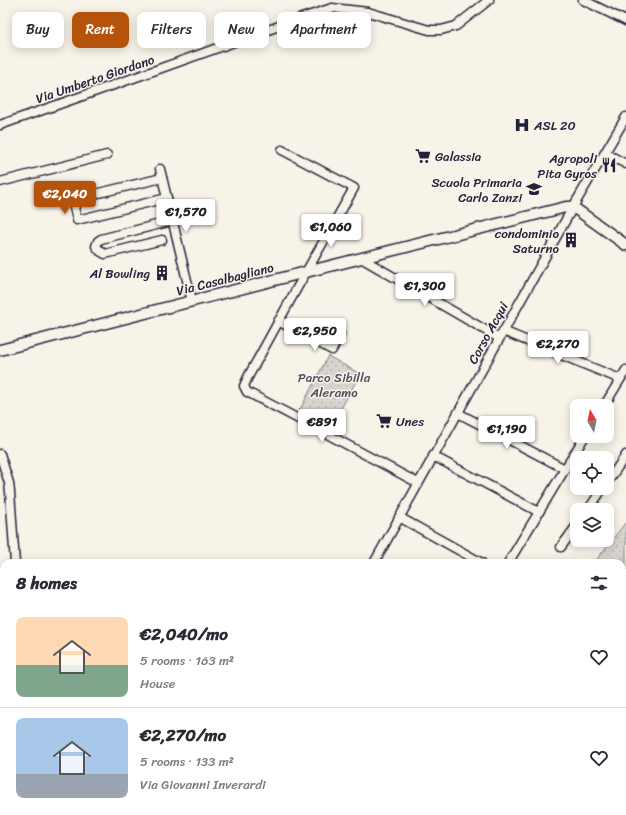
<!DOCTYPE html>
<html lang="en">
<head>
<meta charset="utf-8">
<style>
  body { margin:0; font-family:Sriracha,sans-serif; background:#f2f2f3; color:#2b2b33; height:100vh; display:flex; flex-direction:column; font-size:15px; white-space:nowrap }
  * { box-sizing:border-box; margin:0 }
  p { font-size:13px; color:#7c7c81 }
  .icon { flex:none; width:22px; height:22px; fill:none; stroke:currentColor; stroke-width:2; stroke-linecap:round; stroke-linejoin:round }
  .map { position:relative; flex:1; overflow:hidden }
  .details { position:absolute; left:0px; top:559px; width:626px; height:256px; display:flex; flex-direction:column; background:#fff; border-radius:12px 12px 0 0; box-shadow:0 2px 10px #0003 }
  .details>* { flex:none }
  .guide { position:absolute; left:12px; top:12px; width:400px; height:36px; display:flex; gap:8px }
  .needle { width:26px; rotate:350deg }
  .fabs { position:absolute; left:570px; top:399px; display:grid; gap:8px }
  .fabs a { display:grid; place-items:center; width:44px; height:44px; border-radius:8px; background:#fff; box-shadow:0 2px 10px #0003; font-size:20px }
  .price { position:absolute; translate:-50% -34px; padding:0 9px; border-radius:4px; background:#fff; color:#222; font-size:13px; line-height:26px; filter:drop-shadow(0 1px 2px #0008) }
  .price::after { content:''; position:absolute; left:50%; top:24px; width:12px; height:9px; margin-left:-6px; background:inherit; clip-path:polygon(0 0,100% 0,50% 100%) }
  .price.current { background:#b45309; color:#fff }
  ul { padding:0; list-style:none }
  li { display:flex; align-items:center; gap:12px; height:100px; padding:0 16px }
  li+li { border-top:1px solid #e1e1e2 }
  li span { display:grid; place-items:center; flex:none; width:112px; height:80px; border-radius:8px; color:#555 }
  li>.icon { margin-inline-start:auto }
  span .icon { width:48px; height:48px; fill:#fffc; stroke-width:1 }
  li b { font-size:17px }
  h2 { display:flex; justify-content:space-between; align-items:center; height:48px; padding:0 16px; font-size:17px }
  .chip { padding:0 14px; border-radius:8px; background:#fff; box-shadow:0 2px 10px #0003; font-size:14px; line-height:36px }
  .chip.current { background:#b45309; color:#fff }
  .map>svg:first-child { display:block }
  .grass { fill:url(#grass-dots); stroke:#7d7c85 }
  .garden { fill:url(#garden-furrows); stroke:#7d7c85 }
  .lines { fill:none; stroke-linecap:round; stroke-linejoin:round }
  .minor-casing { stroke:#22223b; stroke-width:11 }
  .major-casing { stroke:#22223b; stroke-width:13 }
  .minor { stroke:#f7f3e8; stroke-width:8 }
  .major { stroke:#f7f3e8; stroke-width:10 }
  .labels { text-anchor:middle; dominant-baseline:central; stroke-width:3; stroke-linejoin:round; paint-order:stroke }
  .street-label { font-size:13px; fill:#22223b; stroke:#f7f3e8 }
  .poi-label { font-size:13px; fill:#22223b; stroke:#f7f3e8; text-anchor:end }
  .park-label { font-size:13px; fill:#504f60; stroke:#f7f3e8 }
</style>
</head>
<body>
<div class="map">
<svg width="626" height="815" viewBox="0 0 626 815">
  <defs>
    <pattern id="grass-dots" width="8" height="8" patternUnits="userSpaceOnUse"><rect width="8" height="8" fill="#d8d5cf"/><path d="M2 2h.1M6 6h.1" fill="none" stroke="#b9b7b3" stroke-width="1.8" stroke-linecap="round"/></pattern>
    <pattern id="garden-furrows" width="10" height="10" patternUnits="userSpaceOnUse"><rect width="10" height="10" fill="#d8d5cf"/><path d="M-1 1l2-2M0 10L10 0M9 11l2-2" fill="none" stroke="#b9b7b3"/></pattern>
  </defs>
  <rect width="100%" height="100%" fill="#f7f3e8"/>
  <filter id="ink" filterUnits="userSpaceOnUse"><feTurbulence type="fractalNoise" baseFrequency=".025" numOctaves="2"/><feDisplacementMap in="SourceGraphic" scale="8" xChannelSelector="R" yChannelSelector="G"/><feConvolveMatrix kernelMatrix="1 2 1 2 8 2 1 2 1" color-interpolation-filters="sRGB"/></filter>
  <g filter="url(#ink)">
    <!-- grass -->
    <g class="grass">
      <path d="M 328,356 L 360,374 L 327,434 L 296,417 Z"/>
      <path d="M 626,522 L 626,589 L 622,598 L 622,563 L 594,563 Z"/>
      <path d="M 622,606 L 626,613 L 626,660 L 622,656 Z"/>
      <path d="M 79,811 L 165,811 L 173,815 L 86,815 Z"/>
    </g>
    <!-- garden -->
    <path class="garden" d="M 626,589 L 626,613 C 620,603 622,600 626,589 Z"/>
    <g class="lines">
      <defs>
        <g id="minor">
          <path d="M 583,0 L 626,21"/>
          <path d="M 0,125 L 125,81 L 296,20 L 332,8 L 368,12 L 429,30 L 441,30 L 456,26 L 489,0"/>
          <path d="M 282,150 L 354,188 L 297,288 L 248,377 L 244,386 L 247,392 L 327,434 L 418,483"/>
          <path d="M 605,153 L 626,164"/>
          <path d="M 160,169 L 192,301"/>
          <path d="M 162,178 L 82,197 L 74,207 L 77,220 L 167,198"/>
          <path d="M 0,182 L 107,155"/>
          <path d="M 162,240 L 105,254 L 100,251 L 96,246 L 98,241 L 101,239 L 172,221"/>
          <path d="M 361,258 L 499,338"/>
          <path d="M 278,321 L 332,350 L 340,334"/>
          <path d="M 503,331 L 620,379"/>
          <path d="M 604,406 L 626,370"/>
          <path d="M 458,413 L 565,469"/>
          <path d="M 0,454 L 9,483 L 10,492 L 15,563"/>
          <path d="M 433,456 L 539,512"/>
          <path d="M 607,483 L 626,455"/>
          <path d="M 588,510 L 603,488"/>
          <path d="M 399,517 L 482,563"/>
          <path d="M 561,547 L 577,525"/>
          <path d="M 374,563 L 573,207 L 626,117"/>
          <path d="M 508,563 L 585,436"/>
          <path d="M 0,624 L 4,624"/>
          <path d="M 0,633 L 4,634"/>
          <path d="M 622,700 L 626,703"/>
          <path d="M 622,729 L 626,732"/>
          <path d="M 0,752 L 4,745"/>
          <path d="M 622,761 L 626,763"/>
          <path d="M 0,773 L 4,775"/>
          <path d="M 0,785 L 4,788"/>
          <path d="M 622,791 L 626,784"/>
          <path d="M 47,811 L 54,815"/>
          <path d="M 69,811 L 76,815"/>
          <path d="M 373,811 L 374,815"/>
          <path d="M 403,811 L 405,815"/>
          <path d="M 432,811 L 433,815"/>
          <path d="M 459,811 L 460,815"/>
          <path d="M 541,811 L 548,813 L 553,815"/>
          <path d="M 231,815 L 234,811"/>
          <path d="M 357,815 L 359,811"/>
          <path d="M 485,815 L 485,811"/>
          <path d="M 608,815 L 611,811"/>
        </g>
        <path id="major" d="M 0,350 L 306,272 L 566,207 L 573,207 L 626,245"/>
      </defs>
      <!-- minor casing -->
      <use href="#minor" class="minor-casing"/>
      <!-- major casing -->
      <use href="#major" class="major-casing"/>
      <!-- minor -->
      <use href="#minor" class="minor"/>
      <!-- major -->
      <use href="#major" class="major"/>
    </g>
  </g>
  <!-- icons -->
  <defs>
    <symbol id="hospital-bare" viewBox="-9 -9 18 18"><path d="M-5-5h3v3.5h4V-5h3V5h-3V1.5h-4V5h-3Z" fill="#22223b" stroke="#f7f3e8" stroke-width="2.5" paint-order="stroke"/></symbol>
    <symbol id="supermarket-bare" viewBox="-9 -9 18 18"><path d="M-6-5.5h2.5l.6 2H6L4.5 2H-2.5L-4.4-4H-6ZM-1.5 3.2a1.3 1.3 0 1 0 .1 0ZM3 3.2a1.3 1.3 0 1 0 .1 0Z" fill="#22223b" stroke="#f7f3e8" stroke-width="2.5" paint-order="stroke"/></symbol>
    <symbol id="restaurant-bare" viewBox="-9 -9 18 18"><path d="M-5-6h1v4h1v-4h1v4h1v-4h1v5L-1.5 .5V6h-2V.5L-5-1ZM5-6V6H3V1.5H1.5Q1.5-4 5-6Z" fill="#22223b" stroke="#f7f3e8" stroke-width="2.5" paint-order="stroke"/></symbol>
    <symbol id="school-bare" viewBox="-9 -9 18 18"><path d="M0-5L7-2L0 1L-7-2ZM-4 1L0 2.5L4 1V4Q0 6-4 4Z" fill="#22223b" stroke="#f7f3e8" stroke-width="2.5" paint-order="stroke"/></symbol>
    <symbol id="building-bare" viewBox="-9 -9 18 18"><path d="M-4-6H4V6H1V3H-1V6H-4ZM-2.5-4.3h1.7v1.8h-1.7ZM.8-4.3h1.7v1.8H.8ZM-2.5-1h1.7V.8h-1.7ZM.8-1h1.7V.8H.8Z" fill="#22223b" stroke="#f7f3e8" stroke-width="2.5" paint-order="stroke"/></symbol>
  </defs>
  <g fill-rule="evenodd">
    <use href="#hospital-bare" x="511" y="114" width="22" height="22"/>
    <use href="#supermarket-bare" x="412" y="145" width="22" height="22"/>
    <use href="#restaurant-bare" x="598" y="154" width="22" height="22"/>
    <use href="#school-bare" x="523" y="178" width="22" height="22"/>
    <use href="#building-bare" x="560" y="229" width="22" height="22"/>
    <use href="#building-bare" x="151" y="262" width="22" height="22"/>
    <use href="#supermarket-bare" x="373" y="410" width="22" height="22"/>
  </g>
  <g class="labels">
    <!-- street labels -->
    <g class="street-label">
      <text transform="translate(95 79) rotate(-19)">Via Umberto Giordano</text>
      <text transform="translate(225 279) rotate(-14)">Via Casalbagliano</text>
      <text transform="translate(488 333) rotate(-61)">Corso Acqui</text>
    </g>
    <!-- poi labels -->
    <g class="poi-label">
      <text x="534" y="125" text-anchor="start">ASL 20</text>
      <text x="435" y="156" text-anchor="start">Galassia</text>
      <text x="597" y="158">Agropoli<tspan x="597" dy="15">Pita Gyros</tspan></text>
      <text x="522" y="182">Scuola Primaria<tspan x="522" dy="15">Carlo Zanzi</tspan></text>
      <text x="559" y="233">condominio<tspan x="559" dy="15">Saturno</tspan></text>
      <text x="150" y="273">Al Bowling</text>
      <text x="396" y="421" text-anchor="start">Unes</text>
    </g>
    <!-- park labels -->
    <g class="park-label">
      <text x="334" y="377">Parco Sibilla<tspan x="334" dy="15">Aleramo</tspan></text>
    </g>
  </g>
</svg>
<div class="fabs">
<a><svg class="needle" viewBox="-14 -14 28 28"><path d="M0-13l5 13h-10z" fill="#e53935"/><path d="M0 13l5-13h-10z" fill="#7c7c81"/></svg></a>
<a><svg class="icon" aria-label="locate" viewBox="0 0 24 24"><circle cx="12" cy="12" r="6"/><path d="M12 2v4M12 18v4M2 12h4M18 12h4"/></svg></a>
<a><svg class="icon" aria-label="layers" viewBox="0 0 24 24"><path d="M12 4l9 5-9 5-9-5zM3 14l9 5 9-5"/></svg></a>
</div>
<b class="price current" style="left:65px;top:215px">€2,040</b>
<b class="price" style="left:186px;top:233px">€1,570</b>
<b class="price" style="left:331px;top:248px">€1,060</b>
<b class="price" style="left:425px;top:307px">€1,300</b>
<b class="price" style="left:315px;top:352px">€2,950</b>
<b class="price" style="left:558px;top:365px">€2,270</b>
<b class="price" style="left:322px;top:443px">€891</b>
<b class="price" style="left:507px;top:450px">€1,190</b>
<div class="guide">
<a class="chip">Buy</a>
<a class="chip current">Rent</a>
<a class="chip">Filters</a>
<a class="chip">New</a>
<a class="chip">Apartment</a>
</div>
<section class="details">
<h2>8 homes<svg class="icon" aria-label="filters" viewBox="0 0 24 24"><path d="M4 7h16M4 17h16"/><circle cx="9" cy="7" r="2"/><circle cx="15" cy="17" r="2"/></svg></h2>
<ul>
<li><span style="background:linear-gradient(#ffd9b3 60%,#7fa58c 0)"><svg class="icon" aria-label="home" viewBox="0 0 24 24"><path d="M3 11l9-7 9 7M6 9v11h12V9"/></svg></span><div><b>€2,040/mo</b><p>5 rooms · 163 m²</p><p>House</p></div><svg class="icon" aria-label="heart" viewBox="0 0 24 24"><path d="M12 20l-8-8c-3-5 5-10 8-4 3-6 11-1 8 4z"/></svg></li>
<li><span style="background:linear-gradient(#a9c7e8 70%,#9aa5b1 0)"><svg class="icon" aria-label="home" viewBox="0 0 24 24"><path d="M3 11l9-7 9 7M6 9v11h12V9"/></svg></span><div><b>€2,270/mo</b><p>5 rooms · 133 m²</p><p>Via Giovanni Inverardi</p></div><svg class="icon" aria-label="heart" viewBox="0 0 24 24"><path d="M12 20l-8-8c-3-5 5-10 8-4 3-6 11-1 8 4z"/></svg></li>
</ul>
</section>
</div>
</body>
</html>
